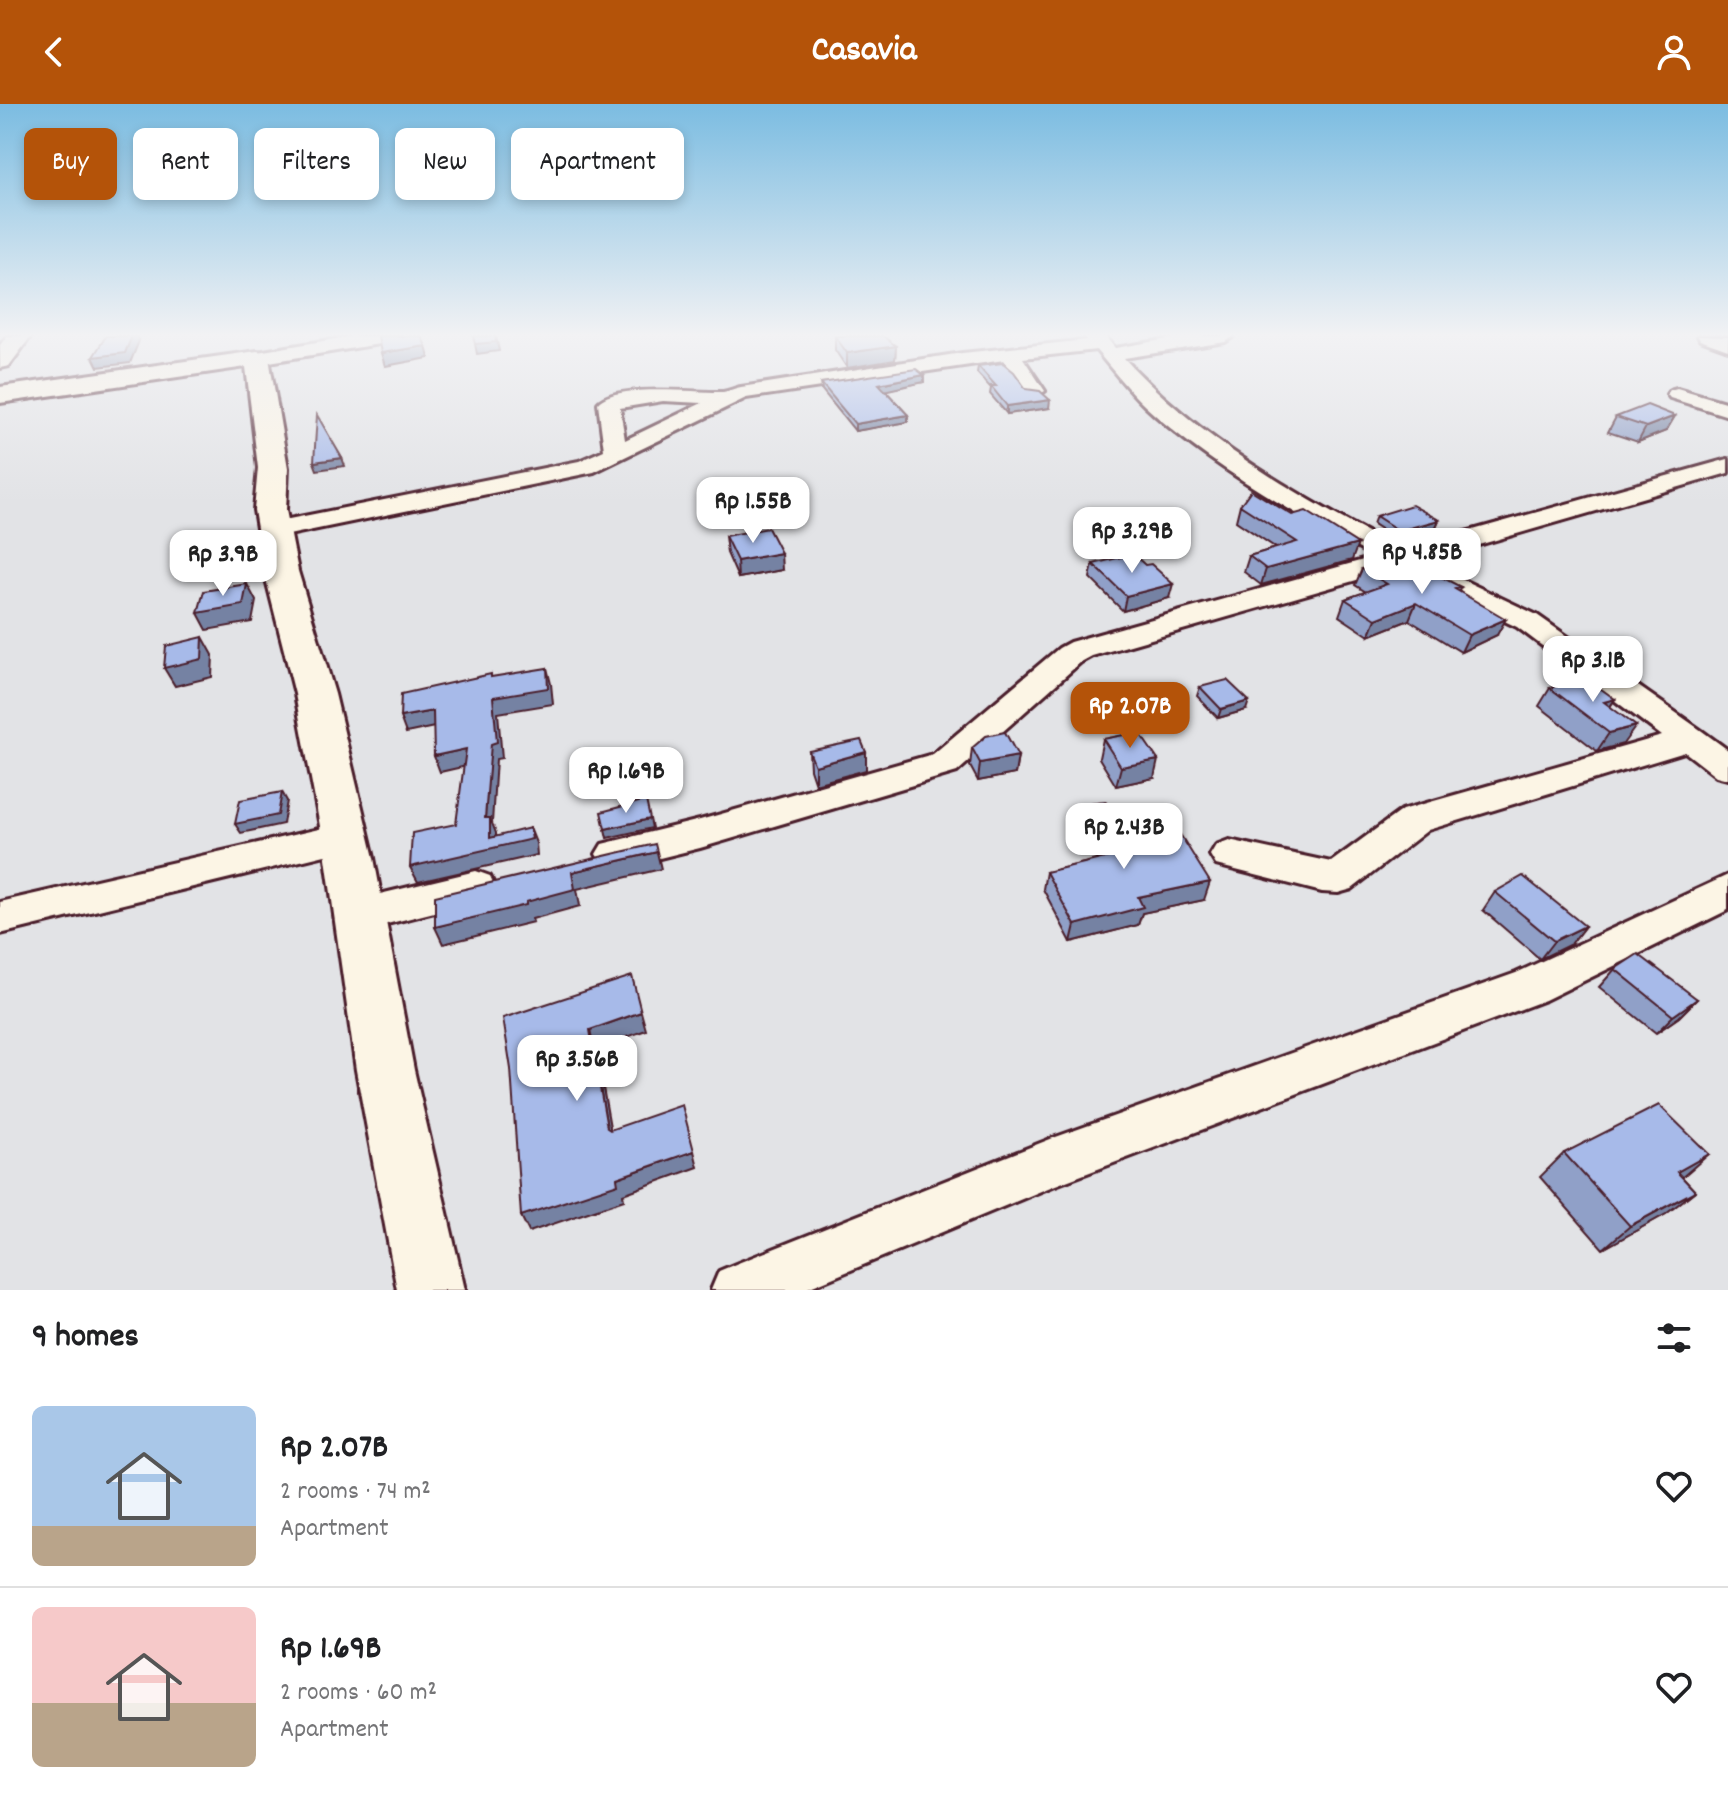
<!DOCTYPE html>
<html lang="en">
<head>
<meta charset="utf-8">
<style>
  body { margin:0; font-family:Dekko,sans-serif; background:#f6f6f6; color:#202124; height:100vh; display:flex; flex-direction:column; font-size:30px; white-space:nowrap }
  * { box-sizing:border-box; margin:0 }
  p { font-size:26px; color:#757577 }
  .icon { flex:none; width:44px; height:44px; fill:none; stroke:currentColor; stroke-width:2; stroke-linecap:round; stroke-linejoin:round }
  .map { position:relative; height:1186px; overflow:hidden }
  .side { display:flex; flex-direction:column; background:#fff; flex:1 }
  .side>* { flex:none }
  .top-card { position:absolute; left:24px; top:24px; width:800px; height:72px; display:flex; gap:16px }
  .price { position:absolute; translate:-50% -68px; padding:0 18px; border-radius:16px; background:#fff; color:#222; font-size:26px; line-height:52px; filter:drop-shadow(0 2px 4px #0008) }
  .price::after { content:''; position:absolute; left:50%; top:48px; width:24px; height:18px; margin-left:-12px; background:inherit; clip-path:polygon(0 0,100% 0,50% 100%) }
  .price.current { background:#b45309; color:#fff }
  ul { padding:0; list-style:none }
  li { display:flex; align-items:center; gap:24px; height:200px; padding:0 32px }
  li+li { border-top:2px solid #e0e0e0 }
  li span { display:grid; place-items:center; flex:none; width:224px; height:160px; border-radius:12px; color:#555 }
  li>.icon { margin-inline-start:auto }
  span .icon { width:96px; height:96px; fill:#fffc; stroke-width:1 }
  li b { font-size:34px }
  h2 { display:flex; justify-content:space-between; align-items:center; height:96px; padding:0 32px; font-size:34px }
  .pill { padding:0 28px; border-radius:12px; background:#fff; box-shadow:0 4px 12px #0003; font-size:28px; line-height:72px }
  .pill.current { background:#b45309; color:#fff }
  header { display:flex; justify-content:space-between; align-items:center; height:104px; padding:0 32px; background:#b45309; color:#fff; font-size:36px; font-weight:700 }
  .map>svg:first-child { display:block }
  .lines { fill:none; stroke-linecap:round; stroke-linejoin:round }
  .minor-casing { stroke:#4a1f2b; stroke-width:6 }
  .tertiary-casing { stroke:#4a1f2b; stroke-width:6 }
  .minor { fill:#fcf5e5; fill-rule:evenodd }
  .tertiary { fill:#fcf5e5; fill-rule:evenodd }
  .wall { fill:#90a0c8; stroke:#4a1f2b; stroke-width:2 }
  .shaded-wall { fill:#7582a3; stroke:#4a1f2b; stroke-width:2 }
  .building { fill:#a7bae9; stroke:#4a1f2b; stroke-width:2 }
</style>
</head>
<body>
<header><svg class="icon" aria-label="back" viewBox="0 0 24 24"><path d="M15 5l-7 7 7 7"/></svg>Casavia<svg class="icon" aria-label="person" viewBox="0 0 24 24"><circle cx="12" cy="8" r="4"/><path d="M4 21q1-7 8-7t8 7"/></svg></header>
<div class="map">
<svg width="1728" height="1186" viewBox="0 0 1728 1186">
  <rect width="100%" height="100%" fill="#e2e3e6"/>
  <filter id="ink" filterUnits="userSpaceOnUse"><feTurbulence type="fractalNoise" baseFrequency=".0125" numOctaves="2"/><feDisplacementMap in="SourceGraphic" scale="16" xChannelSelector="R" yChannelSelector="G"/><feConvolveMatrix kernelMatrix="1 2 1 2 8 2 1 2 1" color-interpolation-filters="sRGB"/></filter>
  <g filter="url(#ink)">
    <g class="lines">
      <defs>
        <g id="minor">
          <path d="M 353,232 L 400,232 L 391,238 L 257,260 L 247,254 L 257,248 Z"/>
          <path d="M 1085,232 L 1105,232 L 1115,244 L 1186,232 L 1234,232 L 1225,238 L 1124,254 C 1200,337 1302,394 1401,446 L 1728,355 L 1728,369 L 1423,457 L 1537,511 L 1702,627 L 1728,646 L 1728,675 L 1716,672 L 1685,648 L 1428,726 L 1352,785 L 1338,789 L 1322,788 L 1216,761 L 1210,751 L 1216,741 L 1229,736 L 1331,758 L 1402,706 L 1662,632 L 1517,523 L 1395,465 L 1092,552 L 1081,558 L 957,668 L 700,744 L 615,765 L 602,760 L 596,750 L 602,740 L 700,716 L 933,650 L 1059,544 L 1070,538 L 1374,453 C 1299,412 1208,361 1145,302 C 1127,285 1112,265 1096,246 L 1023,254 L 1045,287 L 1035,293 L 1028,291 L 1004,256 L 746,294 L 594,368 L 274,434 L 265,431 L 261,426 L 265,421 L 274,418 L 579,357 L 604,346 L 598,299 C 615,279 697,289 723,288 C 729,287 735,284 741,283 L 962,249 L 1087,236 ZM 663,297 L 702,299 L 625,336 L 620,304 Z"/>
          <path d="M 1698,232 L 1728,233 L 1728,246 L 1700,236 Z"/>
          <path d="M 1677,284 L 1728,299 L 1728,312 L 1670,294 L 1667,290 L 1670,286 Z"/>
          <path d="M 345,719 L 358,723 L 364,733 L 358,743 L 0,830 L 0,798 Z"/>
          <path d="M 476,767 L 490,772 L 495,783 L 490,794 L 359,827 L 345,823 L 339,811 L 345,799 L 359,795 Z"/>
          <path d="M 1728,771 L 1728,806 L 1545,896 L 1053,1082 L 803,1186 L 711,1186 L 719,1167 L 738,1159 L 1053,1034 L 1516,869 Z"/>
        </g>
        <g id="tertiary">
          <path d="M 7,232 L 31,232 L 9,262 L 0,264 L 0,241 Z"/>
          <path d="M 257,247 L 266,249 L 269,254 L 288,364 L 286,406 L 298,467 L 335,590 L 374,754 L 414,966 L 465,1186 L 397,1186 L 356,966 L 326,754 L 295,590 L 264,467 L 254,406 L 258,364 L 246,263 L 0,299 L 0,283 Z"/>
        </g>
      </defs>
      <!-- minor casing -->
      <use href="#minor" class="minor-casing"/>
      <!-- tertiary casing -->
      <use href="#tertiary" class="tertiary-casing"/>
      <!-- minor -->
      <use href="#minor" class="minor"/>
      <!-- tertiary -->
      <use href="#tertiary" class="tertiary"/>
    </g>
    <!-- wall -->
    <g class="wall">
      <path d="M 835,232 L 896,242 L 895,256 L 847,264 L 835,246 Z"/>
      <path d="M 978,262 L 1026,285 L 1049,304 L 1007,310 L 990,290 L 991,284 L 977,269 Z"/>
      <path d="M 924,271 L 924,278 L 885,286 L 908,311 L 908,318 L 855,327 L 822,286 L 821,279 Z"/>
      <path d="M 1675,312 L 1666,327 L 1638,338 L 1608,328 L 1616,313 Z"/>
      <path d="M 1240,401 L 1352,456 L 1261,481 L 1244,468 L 1249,452 L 1276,444 L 1236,417 Z"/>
      <path d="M 1376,412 L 1439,416 L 1435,425 L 1396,435 L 1373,420 Z"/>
      <path d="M 725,432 L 782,466 L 738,474 L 727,449 Z"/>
      <path d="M 1093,460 L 1169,494 L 1123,507 L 1090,474 Z"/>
      <path d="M 1362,465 L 1461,483 L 1459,487 L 1497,531 L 1461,548 L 1409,516 L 1369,532 L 1339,512 L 1345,495 L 1366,488 L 1355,481 Z"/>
      <path d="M 1200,583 L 1246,606 L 1218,614 L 1197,592 Z"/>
      <path d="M 1550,584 L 1615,595 L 1610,603 L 1623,640 L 1597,647 L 1539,602 Z"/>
      <path d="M 1103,635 L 1154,674 L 1116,682 L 1099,654 Z"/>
      <path d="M 972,644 L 1018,652 L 1015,670 L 978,677 L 970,662 Z"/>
      <path d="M 809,647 L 866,648 L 866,666 L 815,680 L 810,665 Z"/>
      <path d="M 1081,700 L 1127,737 L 1204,796 L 1142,809 L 1138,821 L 1071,838 L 1043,785 L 1046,768 L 1097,756 L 1078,718 Z"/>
      <path d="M 1495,788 L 1585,822 L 1571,840 L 1540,855 L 1483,806 Z"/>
      <path d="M 1615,865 L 1697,895 L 1679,913 L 1656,929 L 1599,883 Z"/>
      <path d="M 1564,1049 L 1682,1073 L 1695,1087 L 1666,1110 L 1603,1145 L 1540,1073 Z"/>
    </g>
    <!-- shaded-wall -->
    <g class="shaded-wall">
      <path d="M 132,232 L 137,232 L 139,237 L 130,259 L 98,263 L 93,253 Z"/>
      <path d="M 496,232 L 499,247 L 477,250 L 475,240 Z"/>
      <path d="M 426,242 L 429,254 L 385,262 L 381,249 Z"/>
      <path d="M 896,242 L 895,256 L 847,264 L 847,249 Z"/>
      <path d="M 924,271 L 924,278 L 879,288 L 879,280 Z"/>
      <path d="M 1050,296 L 1049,304 L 1007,310 L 1007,302 Z"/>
      <path d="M 908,311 L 908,318 L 855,327 L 855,320 Z"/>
      <path d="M 1675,312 L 1666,327 L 1638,338 L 1646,323 Z"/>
      <path d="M 342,354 L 345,362 L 317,366 L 314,358 Z"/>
      <path d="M 1439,416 L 1435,425 L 1396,435 L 1399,427 Z"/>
      <path d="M 1358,440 L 1352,456 L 1261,481 L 1266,465 Z"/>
      <path d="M 781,449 L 782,466 L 738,474 L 737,457 Z"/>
      <path d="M 247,480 L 256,497 L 252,518 L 207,526 L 198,509 Z"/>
      <path d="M 1173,480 L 1169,494 L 1123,507 L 1126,492 Z"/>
      <path d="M 1416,499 L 1409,516 L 1369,532 L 1376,515 Z"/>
      <path d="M 1506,515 L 1497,531 L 1461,548 L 1469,531 Z"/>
      <path d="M 203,533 L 213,551 L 212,573 L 175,582 L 164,564 Z"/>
      <path d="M 547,564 L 551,580 L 553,600 L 498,609 L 502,654 L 496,655 L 492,719 L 496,729 L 496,743 L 530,724 L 536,739 L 537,751 L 418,778 L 410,763 L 485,714 L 493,593 Z"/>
      <path d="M 1615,595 L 1603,613 L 1604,598 Z"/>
      <path d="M 1249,597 L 1246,606 L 1218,614 L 1221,605 Z"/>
      <path d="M 433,607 L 439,622 L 406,629 L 400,613 Z"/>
      <path d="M 1636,622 L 1623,640 L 1597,647 L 1609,629 Z"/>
      <path d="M 466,645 L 471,661 L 440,668 L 434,652 Z"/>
      <path d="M 866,648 L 866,666 L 815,680 L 815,662 Z"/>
      <path d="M 1018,652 L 1015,670 L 978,677 L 980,659 Z"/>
      <path d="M 1158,656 L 1154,674 L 1116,682 L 1121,663 Z"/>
      <path d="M 282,688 L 287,697 L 283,720 L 241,729 L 235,720 Z"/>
      <path d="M 650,715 L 652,724 L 607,734 L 605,725 Z"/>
      <path d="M 657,748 L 661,765 L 577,785 L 580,802 L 532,815 L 533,818 L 443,840 L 435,823 L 526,798 L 572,768 Z"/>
      <path d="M 1210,778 L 1204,796 L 1142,809 L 1138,821 L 1071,838 L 1075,821 L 1138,793 Z"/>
      <path d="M 1585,822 L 1571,840 L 1540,855 L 1554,837 Z"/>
      <path d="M 1697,895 L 1679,913 L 1656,929 L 1673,912 Z"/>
      <path d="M 641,908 L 646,926 L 596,944 L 613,1040 L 607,1024 L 590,926 Z"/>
      <path d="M 694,1047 L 698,1063 L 623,1090 L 624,1096 L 529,1128 L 521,1112 L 617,1074 Z"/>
      <path d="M 1709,1050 L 1680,1075 L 1677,1068 Z"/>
      <path d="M 1695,1087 L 1666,1110 L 1603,1145 L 1630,1122 Z"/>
    </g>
    <!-- building -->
    <g class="building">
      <path d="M 106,232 L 132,232 L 125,249 L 93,253 Z"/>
      <path d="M 378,232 L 421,232 L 426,242 L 381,249 Z"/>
      <path d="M 473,232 L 495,232 L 496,238 L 475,240 Z"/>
      <path d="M 835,232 L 883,232 L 896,242 L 847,249 Z"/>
      <path d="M 1003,259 L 1014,268 L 1026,285 L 1040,287 L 1050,296 L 1007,302 L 991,282 L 996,282 L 978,262 Z"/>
      <path d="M 916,265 L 924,271 L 879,280 L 908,311 L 855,320 L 821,279 Z"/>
      <path d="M 1647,301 L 1675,312 L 1646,323 L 1616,313 Z"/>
      <path d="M 317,311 L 342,354 L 314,358 Z"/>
      <path d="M 1251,386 L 1292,411 L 1306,407 L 1358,440 L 1266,465 L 1249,452 L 1297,438 L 1240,401 Z"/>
      <path d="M 1412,401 L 1439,416 L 1399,427 L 1376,412 Z"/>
      <path d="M 768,424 L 781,449 L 737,457 L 725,432 Z"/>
      <path d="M 1133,450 L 1145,461 L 1151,460 L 1173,480 L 1126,492 L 1093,460 Z"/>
      <path d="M 1401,452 L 1461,483 L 1455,485 L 1506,515 L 1469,531 L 1416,499 L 1376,515 L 1345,495 L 1387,480 L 1362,465 Z"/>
      <path d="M 247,480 L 243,501 L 198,509 L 204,487 Z"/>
      <path d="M 203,533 L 202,555 L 164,564 L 166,542 Z"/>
      <path d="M 547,564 L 548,584 L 493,593 L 497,638 L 491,640 L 485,714 L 490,714 L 490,734 L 530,724 L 532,735 L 410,763 L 412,729 L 456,720 L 466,645 L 434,652 L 433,607 L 400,613 L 401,590 L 491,570 L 491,573 Z"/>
      <path d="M 1586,574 L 1615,595 L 1604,598 L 1636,622 L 1609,629 L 1550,584 Z"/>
      <path d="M 1227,576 L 1249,597 L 1221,605 L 1200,583 Z"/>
      <path d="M 1005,628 L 1018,652 L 980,659 L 972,644 L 986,632 Z"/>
      <path d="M 1139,628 L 1158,656 L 1121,663 L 1103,635 Z"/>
      <path d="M 861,636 L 866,648 L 815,662 L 809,647 Z"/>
      <path d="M 282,688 L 278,711 L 235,720 L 240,696 Z"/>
      <path d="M 646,696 L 650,715 L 605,725 L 601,708 Z"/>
      <path d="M 1105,697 L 1127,737 L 1178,727 L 1210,778 L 1138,793 L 1143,803 L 1075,821 L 1046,768 L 1109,753 L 1081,700 Z"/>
      <path d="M 655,740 L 657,748 L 572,768 L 575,785 L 526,798 L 526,801 L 435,823 L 435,792 Z"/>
      <path d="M 1523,772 L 1585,822 L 1554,837 L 1495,788 Z"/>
      <path d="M 1638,850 L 1697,895 L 1673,912 L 1615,865 Z"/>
      <path d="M 632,872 L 641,908 L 590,926 L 607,1024 L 610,1026 L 682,1001 L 694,1047 L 617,1074 L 618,1080 L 521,1112 L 511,965 L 503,914 Z"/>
      <path d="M 1659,1001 L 1709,1050 L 1677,1068 L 1695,1087 L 1630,1122 L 1564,1049 Z"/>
    </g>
  </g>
  <!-- sky -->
  <linearGradient id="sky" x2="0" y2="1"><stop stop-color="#7bbce1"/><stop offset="0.58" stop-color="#f2f2f4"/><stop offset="1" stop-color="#f2f2f4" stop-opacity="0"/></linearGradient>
  <rect width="1728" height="398" fill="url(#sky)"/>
</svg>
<b class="price" style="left:753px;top:441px">Rp 1.55B</b>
<b class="price" style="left:1132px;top:471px">Rp 3.29B</b>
<b class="price" style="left:1422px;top:492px">Rp 4.85B</b>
<b class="price" style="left:223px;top:494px">Rp 3.9B</b>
<b class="price" style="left:1593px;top:600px">Rp 3.1B</b>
<b class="price current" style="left:1130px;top:646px">Rp 2.07B</b>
<b class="price" style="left:626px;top:711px">Rp 1.69B</b>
<b class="price" style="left:1124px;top:767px">Rp 2.43B</b>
<b class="price" style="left:577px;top:999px">Rp 3.56B</b>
<div class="top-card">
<a class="pill current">Buy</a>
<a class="pill">Rent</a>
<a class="pill">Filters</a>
<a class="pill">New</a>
<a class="pill">Apartment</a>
</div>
</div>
<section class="side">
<h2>9 homes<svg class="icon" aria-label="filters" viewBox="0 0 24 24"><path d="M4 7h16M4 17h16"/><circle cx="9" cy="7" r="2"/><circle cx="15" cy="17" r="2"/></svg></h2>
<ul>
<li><span style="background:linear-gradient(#a9c7e8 75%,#b9a48a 0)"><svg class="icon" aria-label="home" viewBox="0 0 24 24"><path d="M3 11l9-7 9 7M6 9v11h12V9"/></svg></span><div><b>Rp 2.07B</b><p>2 rooms · 74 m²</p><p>Apartment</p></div><svg class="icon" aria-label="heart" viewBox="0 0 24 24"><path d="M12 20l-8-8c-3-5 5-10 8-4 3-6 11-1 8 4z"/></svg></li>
<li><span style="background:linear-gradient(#f6c9c9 60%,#b9a48a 0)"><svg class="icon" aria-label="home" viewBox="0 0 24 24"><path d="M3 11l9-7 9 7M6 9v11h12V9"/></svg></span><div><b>Rp 1.69B</b><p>2 rooms · 60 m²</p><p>Apartment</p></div><svg class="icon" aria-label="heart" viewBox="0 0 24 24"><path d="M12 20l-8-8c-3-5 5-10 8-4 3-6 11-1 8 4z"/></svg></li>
</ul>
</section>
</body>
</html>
